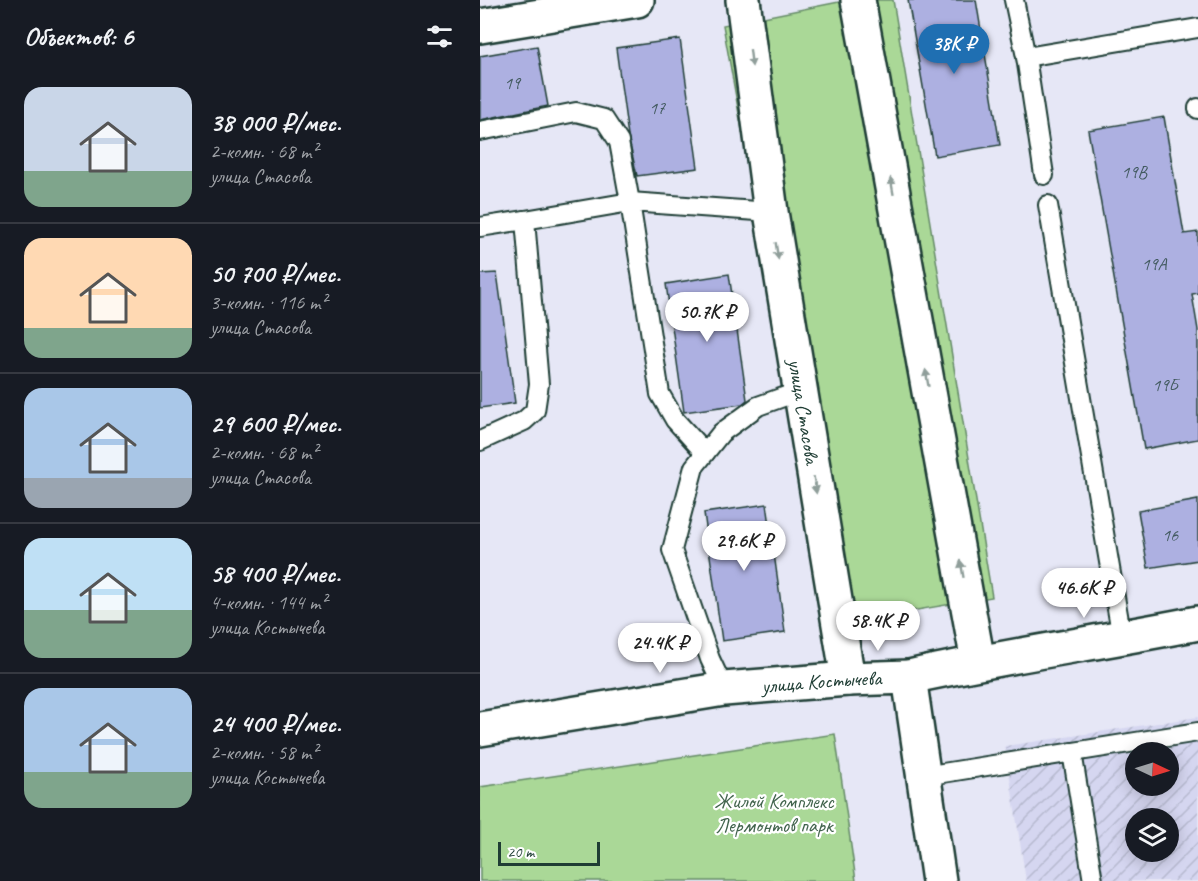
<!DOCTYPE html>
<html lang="ru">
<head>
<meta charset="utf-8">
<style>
  body { margin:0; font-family:Caveat,sans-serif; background:#242831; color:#f1f3f6; height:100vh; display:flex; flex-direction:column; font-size:22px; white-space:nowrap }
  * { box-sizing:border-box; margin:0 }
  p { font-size:20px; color:#9ea1a6 }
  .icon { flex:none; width:33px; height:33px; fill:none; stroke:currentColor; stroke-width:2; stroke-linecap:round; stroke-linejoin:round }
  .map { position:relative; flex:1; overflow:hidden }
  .side { display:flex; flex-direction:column; background:#171b24; width:480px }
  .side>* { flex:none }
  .needle { width:39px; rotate:94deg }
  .tools { position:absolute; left:645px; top:742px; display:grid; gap:12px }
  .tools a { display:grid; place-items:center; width:54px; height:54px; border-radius:50%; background:#171b24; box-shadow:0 3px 15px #0003; font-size:30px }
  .scale { position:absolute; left:18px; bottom:15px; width:102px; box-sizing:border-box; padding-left:6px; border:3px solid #1f3d34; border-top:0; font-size:16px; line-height:21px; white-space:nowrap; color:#1f3d34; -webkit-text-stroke:4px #fff; paint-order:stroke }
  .price { position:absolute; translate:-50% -51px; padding:0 14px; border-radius:21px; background:#fff; color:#222; font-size:20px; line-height:39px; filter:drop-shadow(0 2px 3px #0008) }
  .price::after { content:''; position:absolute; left:50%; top:36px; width:18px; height:14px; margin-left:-9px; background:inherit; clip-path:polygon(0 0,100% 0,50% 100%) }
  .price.active { background:#1f6fb2; color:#fff }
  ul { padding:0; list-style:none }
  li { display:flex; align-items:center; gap:18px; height:150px; padding:0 24px }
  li+li { border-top:2px solid #363941 }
  li span { display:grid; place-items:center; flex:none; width:168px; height:120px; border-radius:18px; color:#555 }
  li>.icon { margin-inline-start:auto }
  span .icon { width:72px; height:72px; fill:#fffc; stroke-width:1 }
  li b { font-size:26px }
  h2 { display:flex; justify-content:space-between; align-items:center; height:72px; padding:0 24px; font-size:26px }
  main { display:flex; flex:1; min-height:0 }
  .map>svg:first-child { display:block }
  .industrial { fill:url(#industrial-furrows); fill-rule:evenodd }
  .green { fill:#aad897; stroke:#648a66; stroke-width:1.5 }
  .building { fill:#adb0e1; stroke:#1f3d34; stroke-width:1.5 }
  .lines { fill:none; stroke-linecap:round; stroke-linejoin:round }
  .service-casing { stroke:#1f3d34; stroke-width:22 }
  .minor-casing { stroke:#1f3d34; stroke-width:38 }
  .tertiary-casing { stroke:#1f3d34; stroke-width:38 }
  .service { stroke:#fff; stroke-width:18 }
  .minor { stroke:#fff; stroke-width:33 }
  .tertiary { stroke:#fff; stroke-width:33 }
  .oneway { fill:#8f9e9a }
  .labels { text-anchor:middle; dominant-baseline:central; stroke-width:4.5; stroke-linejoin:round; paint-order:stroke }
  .number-label { font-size:18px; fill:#425a5f }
  .street-label { font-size:21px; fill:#1f3d34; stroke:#fff }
  .park-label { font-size:21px; fill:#42644d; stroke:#fff }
</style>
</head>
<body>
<main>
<section class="side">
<h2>Объектов: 6<svg class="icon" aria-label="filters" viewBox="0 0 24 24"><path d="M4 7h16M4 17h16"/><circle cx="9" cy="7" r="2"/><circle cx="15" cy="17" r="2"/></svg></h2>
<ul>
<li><span style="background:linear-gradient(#c9d6e8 70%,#7fa58c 0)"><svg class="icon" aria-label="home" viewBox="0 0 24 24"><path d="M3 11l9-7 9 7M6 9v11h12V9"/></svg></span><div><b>38 000 ₽/мес.</b><p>2-комн. · 68 m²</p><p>улица Стасова</p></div></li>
<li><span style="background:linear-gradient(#ffd9b3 75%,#7fa58c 0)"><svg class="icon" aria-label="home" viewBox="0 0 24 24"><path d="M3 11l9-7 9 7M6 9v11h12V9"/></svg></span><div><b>50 700 ₽/мес.</b><p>3-комн. · 116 m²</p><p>улица Стасова</p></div></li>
<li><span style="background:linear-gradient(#a9c7e8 75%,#9aa5b1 0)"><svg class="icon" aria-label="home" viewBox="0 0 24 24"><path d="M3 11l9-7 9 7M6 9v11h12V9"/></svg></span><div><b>29 600 ₽/мес.</b><p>2-комн. · 68 m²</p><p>улица Стасова</p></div></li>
<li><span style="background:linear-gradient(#bfe0f5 60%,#7fa58c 0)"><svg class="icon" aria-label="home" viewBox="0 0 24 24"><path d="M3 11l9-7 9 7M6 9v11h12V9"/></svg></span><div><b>58 400 ₽/мес.</b><p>4-комн. · 144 m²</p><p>улица Костычева</p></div></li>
<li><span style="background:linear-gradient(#a9c7e8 70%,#7fa58c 0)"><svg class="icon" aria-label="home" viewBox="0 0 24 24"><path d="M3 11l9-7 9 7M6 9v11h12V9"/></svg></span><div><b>24 400 ₽/мес.</b><p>2-комн. · 58 m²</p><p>улица Костычева</p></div></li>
</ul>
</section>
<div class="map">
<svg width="718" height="881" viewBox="0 0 718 881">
  <defs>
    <pattern id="industrial-furrows" width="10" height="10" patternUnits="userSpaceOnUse" patternTransform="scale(1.5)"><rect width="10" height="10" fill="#d5d6f0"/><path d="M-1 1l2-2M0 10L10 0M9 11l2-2" fill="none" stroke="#b6b9ce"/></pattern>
  </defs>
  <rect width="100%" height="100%" fill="#e6e7f6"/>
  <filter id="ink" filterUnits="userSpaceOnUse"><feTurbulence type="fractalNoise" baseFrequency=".0167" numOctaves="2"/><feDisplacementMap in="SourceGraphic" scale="12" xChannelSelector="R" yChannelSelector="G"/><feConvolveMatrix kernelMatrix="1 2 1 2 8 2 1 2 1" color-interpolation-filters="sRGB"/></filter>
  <g filter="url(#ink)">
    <!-- industrial -->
    <path class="industrial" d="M 718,717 L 718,881 L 546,881 L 525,746 ZM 656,753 L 688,753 L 688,786 L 656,786 ZM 656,819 L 688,819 L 688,852 L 656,852 Z"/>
    <!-- green -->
    <g class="green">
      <path d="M 369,0 L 413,0 L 512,597 L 351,625 L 243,25 Z"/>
      <path d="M 355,734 L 376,881 L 0,881 L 0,787 Z"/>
    </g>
    <!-- building -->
    <g class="building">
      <path d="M 428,0 L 496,0 L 520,145 L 455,156 Z"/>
      <path d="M 200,39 L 218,168 L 157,176 L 148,136 L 136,48 Z"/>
      <path d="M 57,46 L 68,106 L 0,120 L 0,56 Z"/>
      <path d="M 684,117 L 704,234 L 718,232 L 718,293 L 712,294 L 718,330 L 718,439 L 664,449 L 608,130 Z"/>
      <path d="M 17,273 L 35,403 L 0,408 L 0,274 Z"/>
      <path d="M 249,274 L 267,400 L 262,404 L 204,412 L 186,284 Z"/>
      <path d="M 718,500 L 718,560 L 668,568 L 658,511 Z"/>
      <path d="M 287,504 L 305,632 L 242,641 L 224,513 Z"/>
    </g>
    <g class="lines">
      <defs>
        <g id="service">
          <path d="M 534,0 L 546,57 L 564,175"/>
          <path d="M 546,57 L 718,28"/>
          <path d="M 718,108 L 718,109"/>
          <path d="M 0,131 L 96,112 L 124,119 L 139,142 L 150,202 L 45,220"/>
          <path d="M 568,205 L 642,638"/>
          <path d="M 0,227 L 45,220 L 59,384 L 55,411 L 44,421 L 0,441"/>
          <path d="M 225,453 L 195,420 L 180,394 L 150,202 L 291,212"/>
          <path d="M 244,689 L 230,659 L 192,550 L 214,467 L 241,433 L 278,406 L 320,391"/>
          <path d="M 592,752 L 613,881"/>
          <path d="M 444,776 L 718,732"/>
        </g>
        <g id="minor">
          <path id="s1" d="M 263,0 L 291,212 L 368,679"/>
          <path d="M 378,0 L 498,662"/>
          <path d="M 0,26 L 157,0"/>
          <path d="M 429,677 C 525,656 622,642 718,623"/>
        </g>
        <g id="tertiary">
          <path id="s2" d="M 0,729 L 244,689 L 368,679 L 429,677 L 459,881"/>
        </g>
      </defs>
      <!-- service casing -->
      <use href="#service" class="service-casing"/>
      <!-- minor casing -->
      <use href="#minor" class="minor-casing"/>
      <!-- tertiary casing -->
      <use href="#tertiary" class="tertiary-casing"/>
      <!-- service -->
      <use href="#service" class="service"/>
      <!-- minor -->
      <use href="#minor" class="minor"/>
      <!-- tertiary -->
      <use href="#tertiary" class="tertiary"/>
    </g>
    <!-- one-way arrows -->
    <defs><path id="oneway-solid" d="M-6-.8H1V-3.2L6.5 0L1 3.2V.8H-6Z" transform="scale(1.5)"/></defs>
    <g class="oneway">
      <use href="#oneway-solid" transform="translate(271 58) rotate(83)"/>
      <use href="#oneway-solid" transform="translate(412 186) rotate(-100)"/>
      <use href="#oneway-solid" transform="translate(297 251) rotate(81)"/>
      <use href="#oneway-solid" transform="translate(447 378) rotate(-100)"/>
      <use href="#oneway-solid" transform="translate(335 485) rotate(81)"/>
      <use href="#oneway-solid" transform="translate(482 569) rotate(-100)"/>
    </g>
  </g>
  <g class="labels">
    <!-- number labels -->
    <g class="number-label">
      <text x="32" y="83">19</text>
      <text x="177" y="108">17</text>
      <text x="654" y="172">19В</text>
      <text x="674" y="264">19А</text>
      <text x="685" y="385">19Б</text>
      <text x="690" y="535">16</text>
    </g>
    <!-- street labels -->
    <g class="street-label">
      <text stroke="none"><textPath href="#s1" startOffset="416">улица Стасова</textPath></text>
      <text stroke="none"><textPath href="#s2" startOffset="345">улица Костычева</textPath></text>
    </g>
    <!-- park labels -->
    <g class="park-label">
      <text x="294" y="801">Жилой Комплекс<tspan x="294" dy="24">Лермонтов парк</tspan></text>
    </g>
  </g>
</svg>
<div class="tools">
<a><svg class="needle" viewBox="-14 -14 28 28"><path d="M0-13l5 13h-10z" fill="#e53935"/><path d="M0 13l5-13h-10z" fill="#9ea1a6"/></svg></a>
<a><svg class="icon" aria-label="layers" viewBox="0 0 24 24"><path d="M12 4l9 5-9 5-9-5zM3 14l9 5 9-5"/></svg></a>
</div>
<div class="scale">20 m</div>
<b class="price active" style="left:474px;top:75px">38K ₽</b>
<b class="price" style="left:227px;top:343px">50.7K ₽</b>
<b class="price" style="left:264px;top:572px">29.6K ₽</b>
<b class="price" style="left:604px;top:619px">46.6K ₽</b>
<b class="price" style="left:398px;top:652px">58.4K ₽</b>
<b class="price" style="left:180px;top:674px">24.4K ₽</b>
</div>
</main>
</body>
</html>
